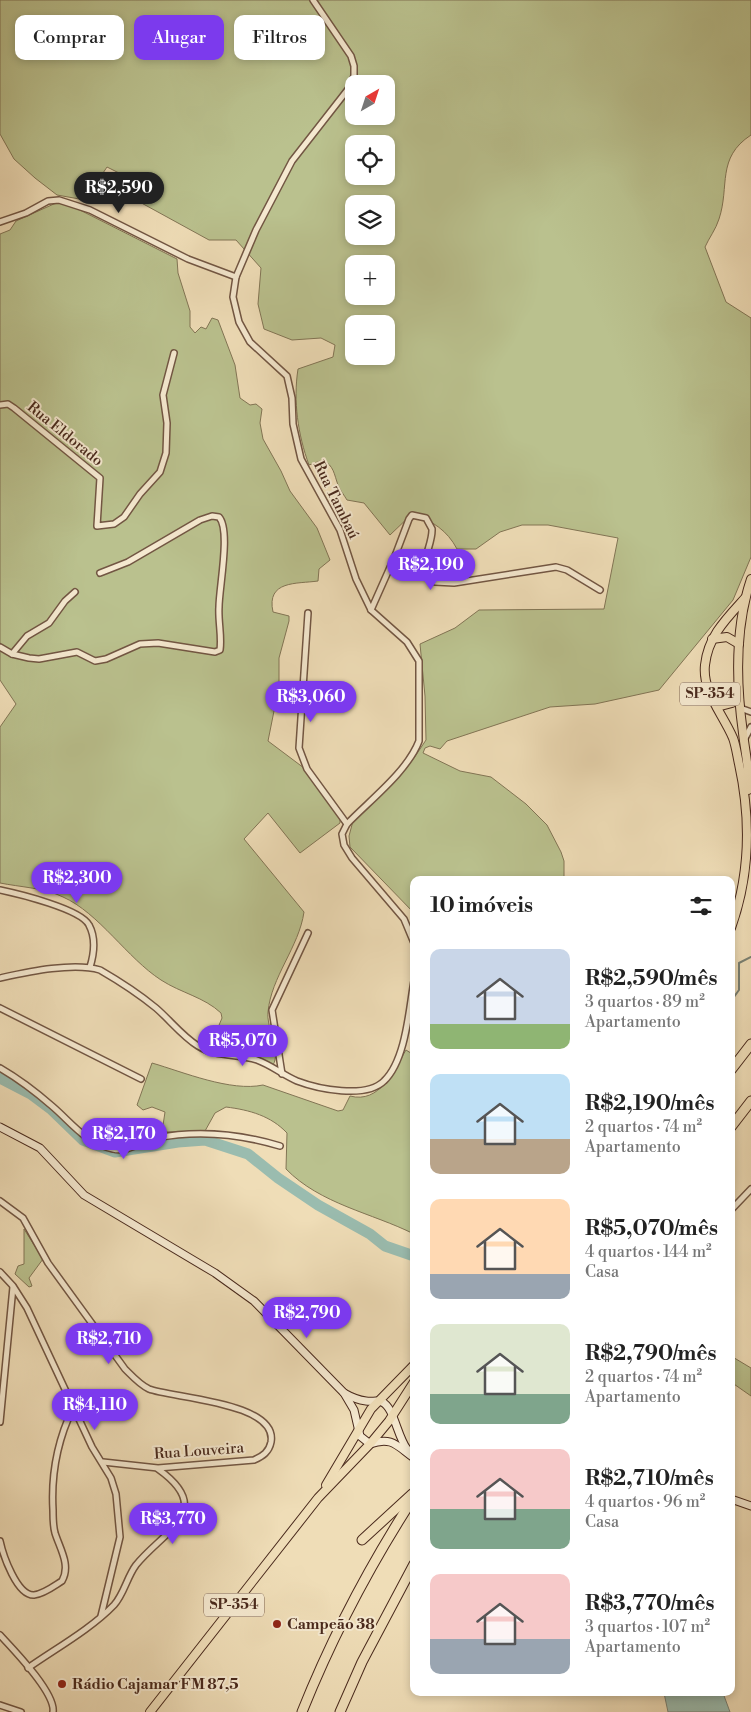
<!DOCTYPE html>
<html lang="pt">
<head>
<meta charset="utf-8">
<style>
  body { margin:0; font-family:"Libre Bodoni",serif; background:#f2f2f2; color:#222; height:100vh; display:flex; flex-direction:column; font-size:19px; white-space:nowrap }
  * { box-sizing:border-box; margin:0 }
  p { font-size:16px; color:#767676 }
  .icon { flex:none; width:28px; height:28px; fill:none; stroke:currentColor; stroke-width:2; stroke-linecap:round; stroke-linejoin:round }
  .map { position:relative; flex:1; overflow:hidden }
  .drawer { position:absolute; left:410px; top:876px; width:325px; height:820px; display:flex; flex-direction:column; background:#fff; border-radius:10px; box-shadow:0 2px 8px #0003 }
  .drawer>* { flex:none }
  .hud { position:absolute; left:15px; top:15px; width:320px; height:45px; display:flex; gap:10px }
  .needle { width:32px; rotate:39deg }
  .buttons { position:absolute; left:345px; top:75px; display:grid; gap:10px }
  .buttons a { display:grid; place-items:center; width:50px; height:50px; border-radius:10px; background:#fff; box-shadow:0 2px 8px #0003; font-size:25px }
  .price { position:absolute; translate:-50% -42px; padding:0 11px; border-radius:18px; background:#7c3aed; color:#fff; font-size:16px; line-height:32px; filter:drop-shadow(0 1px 2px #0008) }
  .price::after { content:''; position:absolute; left:50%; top:30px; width:15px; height:11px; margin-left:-8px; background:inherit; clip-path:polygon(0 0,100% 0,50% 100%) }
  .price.selected { background:#222; color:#fff }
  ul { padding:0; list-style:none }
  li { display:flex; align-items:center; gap:15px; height:125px; padding:0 20px }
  li span { display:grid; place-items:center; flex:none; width:140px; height:100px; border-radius:10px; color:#555 }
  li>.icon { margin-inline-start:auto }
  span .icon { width:60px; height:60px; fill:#fffc; stroke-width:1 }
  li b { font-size:21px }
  h2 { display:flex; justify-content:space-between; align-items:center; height:60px; padding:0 20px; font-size:21px }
  .chip { padding:0 18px; border-radius:10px; background:#fff; box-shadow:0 2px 8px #0003; font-size:18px; line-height:45px }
  .chip.selected { background:#7c3aed; color:#fff }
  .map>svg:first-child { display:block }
  .green { fill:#bac18e; stroke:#827555; fill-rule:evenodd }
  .water { fill:#9abcaf; stroke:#7a8174 }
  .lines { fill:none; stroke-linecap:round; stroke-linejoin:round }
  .stream { stroke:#7a8174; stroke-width:2 }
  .river { stroke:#9abcaf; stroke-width:11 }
  .street-casing { stroke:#725643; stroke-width:8 }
  .secondary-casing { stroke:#49291c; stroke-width:9 }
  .primary-casing { stroke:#49291c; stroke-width:10 }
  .highway-casing { stroke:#49291c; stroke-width:11 }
  .street { stroke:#f5e9d0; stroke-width:5 }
  .secondary { stroke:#f5e9d0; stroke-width:7 }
  .primary { stroke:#efddb7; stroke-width:8 }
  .highway { stroke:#efddb7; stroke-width:9 }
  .poi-dot { fill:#8f2418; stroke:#f5e9d0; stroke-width:2 }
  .labels { text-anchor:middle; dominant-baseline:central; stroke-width:4; stroke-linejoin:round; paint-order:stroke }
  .shield { fill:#f5e9d0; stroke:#7d6352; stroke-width:1 }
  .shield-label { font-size:14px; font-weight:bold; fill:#49291c }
  .street-label { font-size:15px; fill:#49291c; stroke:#f5e9d0 }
  .poi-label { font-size:15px; font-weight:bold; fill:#49291c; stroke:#f5e9d0; text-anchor:start }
</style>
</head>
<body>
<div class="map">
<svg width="751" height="1712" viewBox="0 0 751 1712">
  <rect width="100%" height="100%" fill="#efddb7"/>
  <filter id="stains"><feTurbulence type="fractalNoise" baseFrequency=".004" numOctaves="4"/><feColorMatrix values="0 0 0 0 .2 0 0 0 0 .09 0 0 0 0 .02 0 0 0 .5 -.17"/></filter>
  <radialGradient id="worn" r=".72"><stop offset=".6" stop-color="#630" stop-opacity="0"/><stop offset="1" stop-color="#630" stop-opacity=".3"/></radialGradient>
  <!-- green -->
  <g class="green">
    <path d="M 0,0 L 751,0 L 751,135 C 716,158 730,186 719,219 C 716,229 709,238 705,247 L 726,302 L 751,318 L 751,557 L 733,600 L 659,690 L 595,704 L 550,707 L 447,741 L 440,749 L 430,746 L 425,748 L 423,753 L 460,771 L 491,777 L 526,804 L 547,825 L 561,852 L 564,861 L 564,880 L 414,880 L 414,913 L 350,847 L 349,836 L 353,821 L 414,758 L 426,740 L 425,696 L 420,644 L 455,628 L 479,610 L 604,609 L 618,538 L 548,525 L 522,525 L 500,532 L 476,549 L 457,549 C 447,530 433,522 413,513 L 390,535 L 364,503 L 347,500 C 344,495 340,490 338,485 C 334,474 334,466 323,460 L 309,465 C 298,435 293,401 298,369 L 333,357 L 335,345 L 321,338 L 292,340 L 264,329 L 258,304 L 261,268 L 236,240 L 209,240 L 136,200 L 125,176 L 107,167 L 85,200 L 57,195 L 35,178 L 14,159 L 0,134 ZM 354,84 L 386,84 L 386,116 L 354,116 ZM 354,144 L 386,144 L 386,176 L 354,176 ZM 354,204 L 386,204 L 386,236 L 354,236 ZM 354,264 L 386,264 L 386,296 L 354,296 ZM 354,324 L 386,324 L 386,356 L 354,356 Z"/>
    <path d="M 56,203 L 70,205 L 177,259 L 178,273 L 190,311 L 190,327 L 195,333 L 201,327 L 206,329 L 212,318 L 218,320 L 235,365 L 240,398 L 250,405 L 256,404 L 262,409 L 260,423 L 263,439 L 281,471 L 290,491 L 317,528 L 330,560 L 319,569 L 318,581 C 297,584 266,580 273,612 L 289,616 L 289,621 L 279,658 L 279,686 L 268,741 L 304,768 L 340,819 L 340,823 L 300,853 L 268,813 L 244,839 L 304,912 C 299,947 271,977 268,1012 C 266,1026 281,1053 273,1065 C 255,1054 227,1053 212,1042 L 222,1018 L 221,1013 C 204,997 181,993 161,980 C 127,958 99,913 63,897 C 45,888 20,887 0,883 L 0,727 L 16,704 L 0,680 L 0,234 L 10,230 L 16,221 Z"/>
    <path d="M 406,1050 L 414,1055 L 414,1234 C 372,1213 320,1204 286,1169 L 287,1133 C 271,1116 250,1110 226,1107 L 215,1113 L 205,1131 L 162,1132 L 165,1112 L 152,1107 L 143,1110 L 137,1105 L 152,1063 C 183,1072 231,1092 263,1085 L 338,1111 L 343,1110 L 350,1096 C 380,1104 394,1070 406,1050 Z"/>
    <path d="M 24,1229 L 43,1259 L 29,1278 L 32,1286 L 29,1287 L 15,1274 L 18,1266 L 24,1264 Z"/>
    <path d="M 731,1356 L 751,1368 L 751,1396 L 731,1382 Z"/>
  </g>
  <!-- water -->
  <path class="water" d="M 664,1693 L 723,1693 L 730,1712 L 668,1712 Z"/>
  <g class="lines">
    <!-- stream -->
    <path class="stream" d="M 731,1001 L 739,990 L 739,963 L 751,957"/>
    <!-- river -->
    <path class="river" d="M 0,1078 L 31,1094 L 51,1109 L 83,1140 L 115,1152 L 178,1142 L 205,1140 L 248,1154 L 278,1178 L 318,1205 L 370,1234 L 385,1246 L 414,1256"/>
    <defs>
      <g id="street">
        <path d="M 313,0 L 351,56 L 354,66 L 354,76 L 349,88 L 292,161 L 256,230 L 236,277 L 233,297 L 239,322 L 250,342 L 287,376 L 292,398 L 293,424 L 301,459 L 340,530 L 356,579 L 371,610 L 407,642 L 419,661 L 419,741 C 407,772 370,800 347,824 L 342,834 L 344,845 L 352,858 L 404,919 L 414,943"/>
        <path d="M 0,222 L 26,213 L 48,201 L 59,200 L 90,210 L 188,259 L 236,277"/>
        <path d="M 0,405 L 8,404 L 14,408 L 100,478 L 97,526 L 114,524 L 124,517 L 140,494 L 160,472 L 166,453 L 167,423 L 163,395 L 174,353"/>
        <path d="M 371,610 L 395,556 L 409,519 L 412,515 L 426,518 L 432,529 C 433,548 414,567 435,582 L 454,583 L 556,567 L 567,570 L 600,590"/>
        <path d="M 308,613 L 299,748 L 307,769 L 347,824"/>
        <path d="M 0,647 L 12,654 L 29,658 L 39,659 L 77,652 L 95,661 L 106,659 L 140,644 L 158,643 L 215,652 L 220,650 C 222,636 218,621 219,607 C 219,588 231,530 219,517 L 212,516 L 200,520 L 128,562 L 100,573"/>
        <path d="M 12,654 L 27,636 L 49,623 L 65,601 L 75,592"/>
        <path d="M 740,708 L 751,712"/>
        <path d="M 744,740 L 751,727"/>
        <path d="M 0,890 C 19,894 81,909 89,925 C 96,938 94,954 90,967"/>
        <path d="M 0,978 C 28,972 73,962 100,970 C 119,981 139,994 156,1008 C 170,1020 182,1036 198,1046 C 217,1058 237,1053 257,1060 C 271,1065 283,1075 297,1081 C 318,1089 366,1099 384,1081 C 406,1060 409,1009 414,981"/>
        <path d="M 0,1008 L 141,1079"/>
        <path d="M 0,1068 C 19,1079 36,1092 52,1106 C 72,1123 85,1143 113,1149 C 127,1153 143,1141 156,1138 C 197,1130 240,1134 280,1146"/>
        <path d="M 282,1074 L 272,1010 L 308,933"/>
        <path d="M 0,1201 L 23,1218 L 48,1263 L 125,1369 C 132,1376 140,1385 149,1389 C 172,1398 278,1402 271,1442 C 269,1452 263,1456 254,1460 L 158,1468 L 103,1462"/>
        <path d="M 731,1210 L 751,1189"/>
        <path d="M 0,1272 L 13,1286 L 27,1308 L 92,1447 L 111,1478 L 116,1494 L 120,1537 L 101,1616"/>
        <path d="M 0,1422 L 13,1287"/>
        <path d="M 0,1541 C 3,1555 17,1596 34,1595 C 44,1594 54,1586 62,1581 C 71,1565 60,1549 55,1533 C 53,1526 53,1517 53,1510 C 51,1475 58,1439 73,1408"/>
        <path d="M 0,1635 C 13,1649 56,1693 53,1712"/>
        <path d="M 28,1668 C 55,1649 91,1629 114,1605 C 124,1594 127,1577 136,1565 C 163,1531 217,1511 158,1469"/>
        <path d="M 0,1705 L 21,1712"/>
      </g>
      <g id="secondary">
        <path d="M 0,1127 L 40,1148 L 84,1195 L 215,1273 L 254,1301 L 344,1393 L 354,1410 L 360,1436 L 370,1444 C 392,1436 397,1446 414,1458"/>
        <path d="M 344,1393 C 351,1397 358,1400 366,1401 C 372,1402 377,1400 382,1402 C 394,1407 397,1436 407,1449"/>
        <path d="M 731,1499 L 751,1506"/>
      </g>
      <g id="primary">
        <path d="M 712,639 L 727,637 L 739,644"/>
        <path d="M 717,707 L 732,703 L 739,699"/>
        <path d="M 748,790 C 750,770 745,752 743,733 C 736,683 735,627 751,579"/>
        <path d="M 731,928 C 750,875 751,819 739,764 C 737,755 736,746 733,738 C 723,714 702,692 705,665 C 708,636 727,618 745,598"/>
        <path d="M 326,1485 L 371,1409 L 414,1365"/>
        <path d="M 150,1712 L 318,1498 L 370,1444 L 389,1421 L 414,1382"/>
      </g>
      <g id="highway">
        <path d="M 731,1070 L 751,1044"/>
        <path d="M 731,1127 L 751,1101"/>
        <path d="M 362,1540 L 412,1494"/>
        <path d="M 302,1712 C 332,1637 370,1565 414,1497"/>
        <path d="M 340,1712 L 362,1662 L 414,1564"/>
      </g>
    </defs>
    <!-- street casing -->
    <use href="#street" class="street-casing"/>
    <!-- secondary casing -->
    <use href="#secondary" class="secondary-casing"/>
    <!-- primary casing -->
    <use href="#primary" class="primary-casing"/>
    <!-- highway casing -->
    <use href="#highway" class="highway-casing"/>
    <!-- street -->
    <use href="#street" class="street"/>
    <!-- secondary -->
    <use href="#secondary" class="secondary"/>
    <!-- primary -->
    <use href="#primary" class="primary"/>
    <!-- highway -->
    <use href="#highway" class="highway"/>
  </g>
  <!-- markers -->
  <g class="poi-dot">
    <circle cx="277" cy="1624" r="5"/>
    <circle cx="62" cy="1684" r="5"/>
  </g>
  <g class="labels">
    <!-- shield labels -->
    <g class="shield">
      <rect x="680" y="682.5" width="60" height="23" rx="4"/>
      <rect x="204" y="1593.5" width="60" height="23" rx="4"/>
    </g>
    <g class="shield-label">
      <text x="710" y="694">SP-354</text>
      <text x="234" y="1605">SP-354</text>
    </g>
    <!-- street labels -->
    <g class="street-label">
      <text transform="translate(65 434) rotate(39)">Rua Eldorado</text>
      <text transform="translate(336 500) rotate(64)">Rua Tambaú</text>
      <text transform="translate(199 1451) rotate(-4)">Rua Louveira</text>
    </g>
    <!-- poi labels -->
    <g class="poi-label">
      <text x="287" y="1624">Campeão 38</text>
      <text x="72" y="1684">Rádio Cajamar FM 87,5</text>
    </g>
  </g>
  <rect width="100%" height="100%" filter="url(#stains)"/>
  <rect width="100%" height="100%" fill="url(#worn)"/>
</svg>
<div class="buttons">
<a><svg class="needle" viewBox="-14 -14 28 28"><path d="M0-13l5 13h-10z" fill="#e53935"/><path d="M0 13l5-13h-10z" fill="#767676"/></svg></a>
<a><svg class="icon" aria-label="locate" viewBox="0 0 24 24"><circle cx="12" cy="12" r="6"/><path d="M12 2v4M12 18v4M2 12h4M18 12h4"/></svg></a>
<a><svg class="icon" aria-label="layers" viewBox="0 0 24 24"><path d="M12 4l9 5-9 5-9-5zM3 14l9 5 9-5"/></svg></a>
<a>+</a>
<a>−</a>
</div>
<b class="price selected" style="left:119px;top:214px">R$2,590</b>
<b class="price" style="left:431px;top:591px">R$2,190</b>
<b class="price" style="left:311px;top:723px">R$3,060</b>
<b class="price" style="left:77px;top:904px">R$2,300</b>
<b class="price" style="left:243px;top:1067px">R$5,070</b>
<b class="price" style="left:124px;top:1160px">R$2,170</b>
<b class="price" style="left:307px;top:1339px">R$2,790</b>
<b class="price" style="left:109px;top:1365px">R$2,710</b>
<b class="price" style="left:95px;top:1431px">R$4,110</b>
<b class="price" style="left:173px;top:1545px">R$3,770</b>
<div class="hud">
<a class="chip">Comprar</a>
<a class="chip selected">Alugar</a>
<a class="chip">Filtros</a>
</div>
<section class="drawer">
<h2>10 imóveis<svg class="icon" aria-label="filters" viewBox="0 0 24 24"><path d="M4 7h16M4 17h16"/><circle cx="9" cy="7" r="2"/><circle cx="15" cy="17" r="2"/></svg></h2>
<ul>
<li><span style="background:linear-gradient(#c9d6e8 75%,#8fb573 0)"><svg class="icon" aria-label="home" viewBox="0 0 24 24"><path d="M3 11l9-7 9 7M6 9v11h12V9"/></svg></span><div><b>R$2,590/mês</b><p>3 quartos · 89 m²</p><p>Apartamento</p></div></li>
<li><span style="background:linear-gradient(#bfe0f5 65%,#b9a48a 0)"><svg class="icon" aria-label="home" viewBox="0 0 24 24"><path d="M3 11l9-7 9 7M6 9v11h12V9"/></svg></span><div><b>R$2,190/mês</b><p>2 quartos · 74 m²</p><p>Apartamento</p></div></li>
<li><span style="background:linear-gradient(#ffd9b3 75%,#9aa5b1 0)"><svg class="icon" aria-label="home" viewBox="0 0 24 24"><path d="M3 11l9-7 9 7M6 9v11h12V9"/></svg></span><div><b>R$5,070/mês</b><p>4 quartos · 144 m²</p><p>Casa</p></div></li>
<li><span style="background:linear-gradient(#dfe7d0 70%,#7fa58c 0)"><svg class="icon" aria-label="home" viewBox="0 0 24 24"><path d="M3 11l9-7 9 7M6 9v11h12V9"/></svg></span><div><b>R$2,790/mês</b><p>2 quartos · 74 m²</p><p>Apartamento</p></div></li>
<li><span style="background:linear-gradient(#f6c9c9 60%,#7fa58c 0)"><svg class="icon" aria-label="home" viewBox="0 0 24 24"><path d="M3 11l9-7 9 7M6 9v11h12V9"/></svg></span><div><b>R$2,710/mês</b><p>4 quartos · 96 m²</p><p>Casa</p></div></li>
<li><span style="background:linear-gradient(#f6c9c9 65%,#9aa5b1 0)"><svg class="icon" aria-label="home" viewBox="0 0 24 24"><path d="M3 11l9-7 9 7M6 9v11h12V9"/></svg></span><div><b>R$3,770/mês</b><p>3 quartos · 107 m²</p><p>Apartamento</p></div></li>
</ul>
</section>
</div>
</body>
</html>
